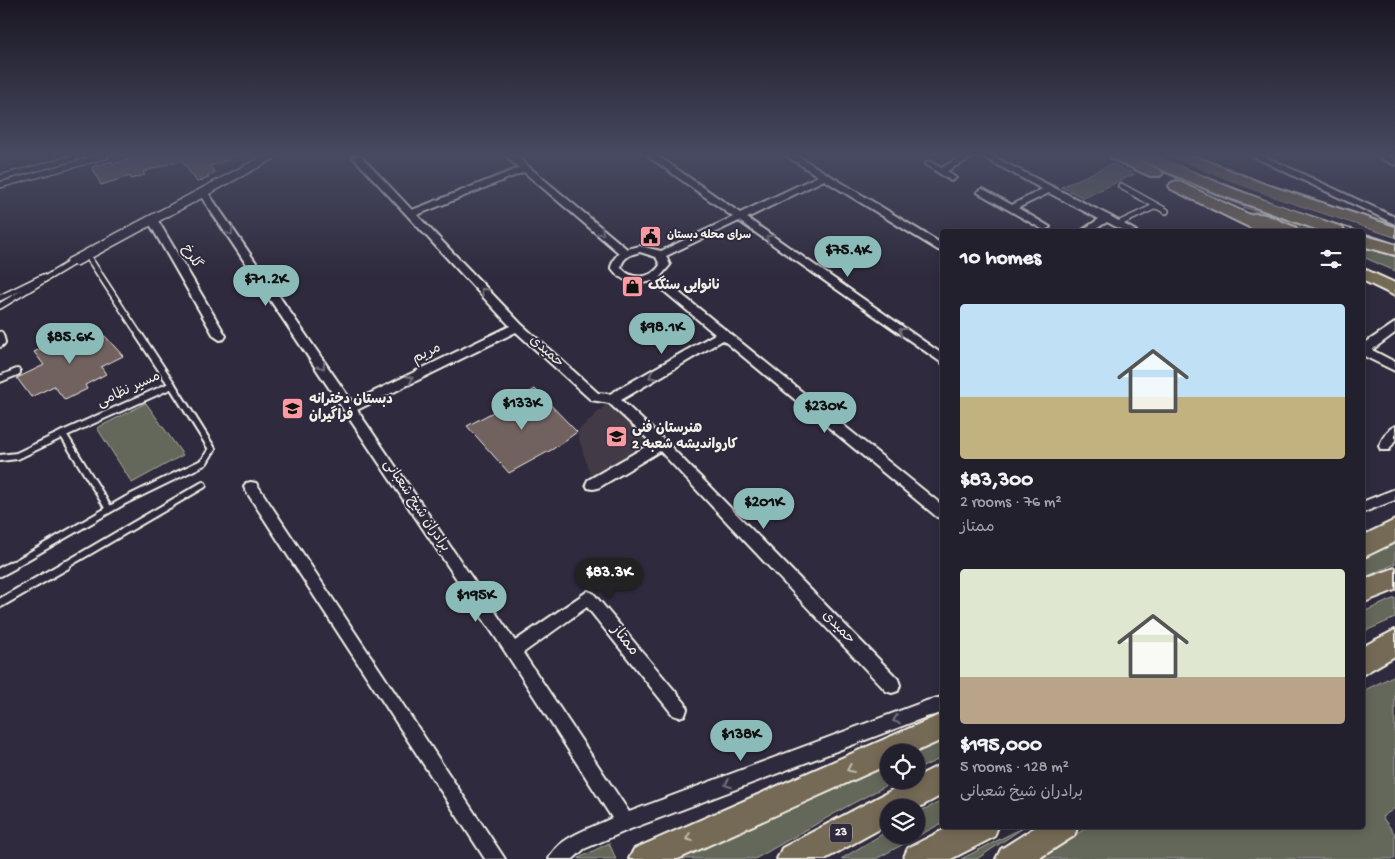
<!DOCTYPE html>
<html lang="en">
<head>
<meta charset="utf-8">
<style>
  body { margin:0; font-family:"Gochi Hand","Playpen Sans Arabic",sans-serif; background:#2f2d3a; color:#f1f3f6; height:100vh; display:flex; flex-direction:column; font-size:19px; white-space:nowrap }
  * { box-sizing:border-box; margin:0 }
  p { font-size:16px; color:#a3a3aa }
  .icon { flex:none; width:28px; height:28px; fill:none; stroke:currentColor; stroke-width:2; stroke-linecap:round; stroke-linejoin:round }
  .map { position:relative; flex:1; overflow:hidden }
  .drawer { position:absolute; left:940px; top:229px; width:425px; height:600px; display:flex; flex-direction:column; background:#23202e; border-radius:5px; box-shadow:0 2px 12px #0003,0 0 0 1px #403e4a }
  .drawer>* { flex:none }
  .controls { position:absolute; left:880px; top:744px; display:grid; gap:10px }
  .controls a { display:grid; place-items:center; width:45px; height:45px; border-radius:50%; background:#23202e; box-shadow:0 2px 12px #0003,0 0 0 1px #403e4a; font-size:25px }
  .price { position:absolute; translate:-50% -42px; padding:0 11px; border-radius:18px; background:#8bbbb9; color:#111; font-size:16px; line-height:32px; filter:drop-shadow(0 1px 2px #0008) }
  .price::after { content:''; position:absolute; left:50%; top:30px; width:15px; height:11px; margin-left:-8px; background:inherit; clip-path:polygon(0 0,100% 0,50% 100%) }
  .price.current { background:#222; color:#fff }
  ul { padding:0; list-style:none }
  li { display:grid; align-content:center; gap:10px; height:265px; padding:0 20px }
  li span { display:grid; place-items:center; height:155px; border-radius:5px; color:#555 }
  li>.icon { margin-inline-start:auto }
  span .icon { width:90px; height:90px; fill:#fffc; stroke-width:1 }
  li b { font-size:21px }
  h2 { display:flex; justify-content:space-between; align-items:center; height:60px; padding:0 20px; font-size:21px }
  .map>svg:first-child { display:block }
  .built { fill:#433b47 }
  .green { fill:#63675a; stroke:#acaca1 }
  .building { fill:#71625f; stroke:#f4f1e8 }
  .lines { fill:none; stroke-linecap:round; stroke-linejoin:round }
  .service-far2-casing { stroke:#f4f1e8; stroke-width:8 }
  .service-far1-casing { stroke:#f4f1e8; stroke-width:10 }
  .service-casing { stroke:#f4f1e8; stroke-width:12 }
  .minor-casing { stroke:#f4f1e8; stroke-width:4 }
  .secondary-casing { stroke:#f4f1e8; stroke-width:3 }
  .primary-casing { stroke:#f4f1e8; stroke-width:4 }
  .trunk-casing { stroke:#f4f1e8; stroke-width:4 }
  .service-far2 { stroke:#2f2a3d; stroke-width:5 }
  .service-far1 { stroke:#2f2a3d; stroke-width:6 }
  .service { stroke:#2f2a3d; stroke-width:8 }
  .minor { fill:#2f2a3d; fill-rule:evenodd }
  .secondary { fill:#2f2a3d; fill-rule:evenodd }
  .primary { fill:#756a55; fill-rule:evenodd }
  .trunk { fill:#756a55; fill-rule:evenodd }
  .oneway { stroke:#747079 }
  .oneway2 { stroke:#c1bbad }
  .labels { text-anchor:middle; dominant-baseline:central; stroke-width:4; stroke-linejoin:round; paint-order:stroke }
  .far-poi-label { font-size:11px; font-weight:bold; fill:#f4f1e8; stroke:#2f2a3d; text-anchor:start }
  .shield { fill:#2f2a3d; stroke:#b9b5b5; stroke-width:1 }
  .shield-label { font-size:12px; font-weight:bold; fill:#f4f1e8 }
  .street-label { font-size:14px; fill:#f4f1e8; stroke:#2f2a3d }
  .poi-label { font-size:14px; font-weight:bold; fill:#f4f1e8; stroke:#2f2a3d; text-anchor:start }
  .near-street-label { font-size:16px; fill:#f4f1e8; stroke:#2f2a3d }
</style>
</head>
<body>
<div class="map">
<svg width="1395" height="859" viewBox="0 0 1395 859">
  <rect width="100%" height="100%" fill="#2f2a3d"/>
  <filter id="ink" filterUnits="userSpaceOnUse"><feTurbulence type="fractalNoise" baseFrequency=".02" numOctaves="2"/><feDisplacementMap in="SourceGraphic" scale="10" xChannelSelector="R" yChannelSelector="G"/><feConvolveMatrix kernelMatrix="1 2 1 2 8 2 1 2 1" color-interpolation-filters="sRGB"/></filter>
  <g filter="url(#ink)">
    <!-- built -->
    <path class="built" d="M 612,399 L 659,442 L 593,484 L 577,432 Z"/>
    <!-- green -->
    <g class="green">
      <path d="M 1124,156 L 1134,156 L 1245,202 L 1327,231 L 1300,231 Z"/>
      <path d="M 1112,164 L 1134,174 L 1084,198 L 1061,187 Z"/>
      <path d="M 1362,243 L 1395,253 L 1395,271 L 1363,257 Z"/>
      <path d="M 146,403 L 183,455 L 132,483 L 97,428 Z"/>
      <path d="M 1395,538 L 1395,564 L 1363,578 L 1362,557 Z"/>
      <path d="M 1395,598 L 1395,618 L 1363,632 L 1363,612 Z"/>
      <path d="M 1395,675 L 1395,808 L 1382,817 L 1395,834 L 1395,859 L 1038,859 L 1089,826 L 1362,826 L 1363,691 Z"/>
      <path d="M 942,742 L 942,758 L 916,770 L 916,753 Z"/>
      <path d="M 889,766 L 889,780 L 897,780 L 846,807 L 755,859 L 675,859 Z"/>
      <path d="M 942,801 L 942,823 L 876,859 L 841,859 L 889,830 L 889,835 L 916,835 L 916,813 Z"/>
      <path d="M 1026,826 L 977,859 L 961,859 Z"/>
      <path d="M 609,843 L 616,859 L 579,859 L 579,858 Z"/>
    </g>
    <!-- building -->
    <g class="building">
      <path d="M 138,156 L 231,156 L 231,159 L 210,166 L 215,173 L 207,176 L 209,178 L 197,182 L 181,160 L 143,172 L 145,175 L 131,179 L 130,176 L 101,185 L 92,167 L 112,161 L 113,164 Z"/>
      <path d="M 80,330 L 91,343 L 105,336 L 123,356 L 101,367 L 106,374 L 85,385 L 87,389 L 65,400 L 54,386 L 31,397 L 17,378 L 44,365 L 34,352 Z"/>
      <path d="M 535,389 L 577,432 L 553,449 L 509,473 L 467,426 L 495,411 L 496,413 Z"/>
    </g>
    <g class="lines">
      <defs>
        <g id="service-far2">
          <path d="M 1162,156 L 1277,201 L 1395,240"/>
          <path d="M 0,178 L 81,156"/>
          <path d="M 0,185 L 105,156"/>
          <path d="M 1121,186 L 1166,211"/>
          <path d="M 1118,224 L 1156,206"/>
          <path d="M 87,255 L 140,336"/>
          <path d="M 0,298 L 43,277"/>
          <path d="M 0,306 L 73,262"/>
          <path d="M 0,334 L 1,336"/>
        </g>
        <g id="service-far1">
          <path d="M 0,344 L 2,342 L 0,335"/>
          <path d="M 0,379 L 17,372"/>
          <path d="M 0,458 L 17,456 L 63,434"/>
          <path d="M 109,509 L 63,434 L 172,385 L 139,335"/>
          <path d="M 11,566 L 126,500 L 204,462 L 212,449 L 172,385"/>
          <path d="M 64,566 L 203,485"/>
        </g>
        <g id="service">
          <path d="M 0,572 L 13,565"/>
          <path d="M 0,603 L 66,565"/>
        </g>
        <g id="minor">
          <path d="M 352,156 L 361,156 L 412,210 L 519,168 L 506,156 L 516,156 L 627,249 L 640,246 L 661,251 L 733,217 L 648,156 L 658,156 L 740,213 L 818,176 L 787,156 L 798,156 L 942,244 L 942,251 L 938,250 L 824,180 L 747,218 L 942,354 L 942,363 L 739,221 L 666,256 L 670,265 L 660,277 L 942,505 L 942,519 L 937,517 L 723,340 L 621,400 L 665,441 L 898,679 L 900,685 L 898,691 L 892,693 L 886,691 L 660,451 L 598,488 L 593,489 L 588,488 L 586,484 L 588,480 L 652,443 L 609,403 L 591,400 L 516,332 L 357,410 L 515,641 L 588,591 L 593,593 L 685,703 L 687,709 L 685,715 L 679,717 L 673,715 L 587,607 L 523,653 L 629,812 L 926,701 L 942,697 L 942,713 L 926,717 L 628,830 L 584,849 L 573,859 L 549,859 C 558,837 592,828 612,818 L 508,656 L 198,192 L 203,189 L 206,190 L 352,402 L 510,326 ZM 524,172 L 619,253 L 614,259 L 611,267 C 621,282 634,286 652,281 L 715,334 L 610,394 L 598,393 L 521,324 L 417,215 ZM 640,252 L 656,257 L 660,265 C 651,279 631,281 621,267 C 623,257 631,254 640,252 Z"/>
          <path d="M 963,156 L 975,156 L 947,171 L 956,178 L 951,181 L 925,164 L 929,161 L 941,168 Z"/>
          <path d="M 981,156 L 992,156 L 1110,216 L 1136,231 L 1124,231 L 1107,222 L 1092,231 L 1081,231 L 1099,219 L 1049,193 L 1018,208 L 1050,227 L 1045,230 L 1042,229 L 977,192 L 982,189 L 985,190 L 1012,205 L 1042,189 Z"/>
          <path d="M 1252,156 L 1264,156 L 1395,217 L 1395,224 Z"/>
          <path d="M 1377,156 L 1389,156 L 1395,159 L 1395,165 Z"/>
          <path d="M 152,216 L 157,219 L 226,336 L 224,339 L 220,340 L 214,336 L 147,219 Z"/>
          <path d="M 1395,323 L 1395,333 L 1372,350 L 1395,362 L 1395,371 L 1362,355 L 1362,345 Z"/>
          <path d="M 1395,426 L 1395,441 L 1389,450 L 1381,450 L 1379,446 C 1382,439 1387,429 1395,426 Z"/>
          <path d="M 251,482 L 256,483 L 505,859 L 485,859 L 246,491 L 244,487 L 246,483 Z"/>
          <path d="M 1395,489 L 1395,500 L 1362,513 L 1362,502 Z"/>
        </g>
        <path id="secondary" d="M 263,156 L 279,156 L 78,265 L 68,265 L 66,262 L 68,259 Z"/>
        <g id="primary">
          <path d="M 942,714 L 942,740 L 915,752 L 889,752 L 889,764 L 678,859 L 629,859 L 634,849 Z"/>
          <path d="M 1037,826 L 1078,826 L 1074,836 L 1038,859 L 996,859 L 1001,849 Z"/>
        </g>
        <g id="trunk">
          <path d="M 1110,156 L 1130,156 L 1160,170 L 1163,173 L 1160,176 L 1150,176 L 1112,159 Z"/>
          <path d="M 1135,156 L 1156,156 L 1233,189 L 1342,227 L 1344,231 L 1321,231 L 1221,195 L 1137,159 Z"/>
          <path d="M 1173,156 L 1194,156 L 1264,184 L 1395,227 L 1395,237 L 1252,190 L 1175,159 Z"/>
          <path d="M 1177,181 L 1250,215 C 1263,210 1282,223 1295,227 L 1297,231 L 1257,231 L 1171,189 L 1169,186 L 1171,183 Z"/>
          <path d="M 1362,235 L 1395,244 L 1395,255 L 1362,246 Z"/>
          <path d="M 1362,268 L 1395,283 L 1395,296 L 1362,280 Z"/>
          <path d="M 1395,520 L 1395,542 L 1362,558 L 1362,536 Z"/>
          <path d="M 1395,568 L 1395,590 L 1362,603 L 1362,580 Z"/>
          <path d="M 1395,630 L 1395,656 L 1362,675 L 1362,647 Z"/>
          <path d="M 942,764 L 942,795 L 916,809 L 916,808 L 889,808 L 889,824 L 825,859 L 777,859 L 782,848 L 911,780 L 916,780 L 916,777 Z"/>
          <path d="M 951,826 L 998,826 L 994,837 L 951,859 L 903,859 L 908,848 Z"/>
        </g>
      </defs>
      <!-- service-far2 casing -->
      <use href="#service-far2" class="service-far2-casing"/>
      <!-- service-far1 casing -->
      <use href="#service-far1" class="service-far1-casing"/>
      <!-- service casing -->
      <use href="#service" class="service-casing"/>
      <!-- minor casing -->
      <use href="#minor" class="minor-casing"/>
      <!-- secondary casing -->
      <use href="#secondary" class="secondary-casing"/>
      <!-- primary casing -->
      <use href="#primary" class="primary-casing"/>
      <!-- trunk casing -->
      <use href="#trunk" class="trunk-casing"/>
      <!-- service-far2 -->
      <use href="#service-far2" class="service-far2"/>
      <!-- service-far1 -->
      <use href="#service-far1" class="service-far1"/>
      <!-- service -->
      <use href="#service" class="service"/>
      <!-- minor -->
      <use href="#minor" class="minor"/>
      <!-- secondary -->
      <use href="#secondary" class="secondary"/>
      <!-- primary -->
      <use href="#primary" class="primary"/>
      <!-- trunk -->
      <use href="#trunk" class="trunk"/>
    </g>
    <!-- one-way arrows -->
    <defs><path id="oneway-chevron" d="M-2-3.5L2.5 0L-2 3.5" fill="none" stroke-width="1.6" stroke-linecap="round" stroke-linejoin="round" transform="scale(1.25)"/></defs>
    <g class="oneway">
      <use href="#oneway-chevron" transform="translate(230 232) rotate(56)"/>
      <use href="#oneway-chevron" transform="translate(601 232) rotate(39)"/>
      <use href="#oneway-chevron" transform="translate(769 238) rotate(-145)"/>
      <use href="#oneway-chevron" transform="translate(484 291) rotate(-133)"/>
      <use href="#oneway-chevron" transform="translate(902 331) rotate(-145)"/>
      <use href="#oneway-chevron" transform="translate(322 366) rotate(56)"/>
      <use href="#oneway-chevron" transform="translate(652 376) rotate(150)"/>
      <use href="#oneway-chevron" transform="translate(410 379) rotate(-26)"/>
      <use href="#oneway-chevron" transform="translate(896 720) rotate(159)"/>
      <use href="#oneway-chevron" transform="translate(728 784) rotate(159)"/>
    </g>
    <g class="oneway2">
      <use href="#oneway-chevron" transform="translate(850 769) rotate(157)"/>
      <use href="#oneway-chevron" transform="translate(689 838) rotate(157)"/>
    </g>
  </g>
  <!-- sky -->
  <linearGradient id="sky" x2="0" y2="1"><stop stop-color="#1a1722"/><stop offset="0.56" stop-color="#474a62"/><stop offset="1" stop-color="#474a62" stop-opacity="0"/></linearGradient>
  <rect width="1395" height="277" fill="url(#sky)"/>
  <!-- icons -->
  <defs>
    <symbol id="civic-square" viewBox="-11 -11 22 22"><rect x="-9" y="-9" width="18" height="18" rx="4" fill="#ff9aa2" stroke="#2f2a3d"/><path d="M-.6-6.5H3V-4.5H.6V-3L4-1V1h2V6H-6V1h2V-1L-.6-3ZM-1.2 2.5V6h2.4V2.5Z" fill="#111"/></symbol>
    <symbol id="shop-square" viewBox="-11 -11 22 22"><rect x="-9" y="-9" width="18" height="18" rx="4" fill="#ff9aa2" stroke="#2f2a3d"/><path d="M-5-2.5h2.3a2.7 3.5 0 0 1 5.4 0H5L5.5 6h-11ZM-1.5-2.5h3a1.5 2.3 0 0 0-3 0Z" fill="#111"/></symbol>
    <symbol id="school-square" viewBox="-11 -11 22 22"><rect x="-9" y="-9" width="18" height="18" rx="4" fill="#ff9aa2" stroke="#2f2a3d"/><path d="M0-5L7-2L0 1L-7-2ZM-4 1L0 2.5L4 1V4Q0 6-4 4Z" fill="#111"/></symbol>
  </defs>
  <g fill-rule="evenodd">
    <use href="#civic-square" x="638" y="224" width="25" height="25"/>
    <use href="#shop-square" x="620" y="274" width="25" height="25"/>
    <use href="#school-square" x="280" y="396" width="25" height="25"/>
    <use href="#school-square" x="604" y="424" width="25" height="25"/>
  </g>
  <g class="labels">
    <!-- far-poi labels -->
    <g class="far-poi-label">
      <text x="667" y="236">سرای محله دبستان</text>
    </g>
    <!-- shield labels -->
    <rect class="shield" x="830" y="823.5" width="22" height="19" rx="4"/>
    <g class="shield-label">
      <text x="841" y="833">23</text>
    </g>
    <!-- street labels -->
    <g class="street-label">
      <text transform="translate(191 257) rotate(60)">گلرخ</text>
      <text transform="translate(546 352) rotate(42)">حمیدی</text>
      <text transform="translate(427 354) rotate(-26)">مریم</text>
      <text transform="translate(129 390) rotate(-25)">مسیر نظامی</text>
      <text transform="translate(416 506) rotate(56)">برادران شیخ شعبانی</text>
      <text transform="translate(838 628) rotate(46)">حمیدی</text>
    </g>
    <!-- poi labels -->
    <g class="poi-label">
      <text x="648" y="286">نانوایی سنگک</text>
      <text x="309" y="400">دبستان دخترانه<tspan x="309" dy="16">فراگیران</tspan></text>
      <text x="632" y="429">هنرستان فنی<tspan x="632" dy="16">کارواندیشه شعبه 2</tspan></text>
    </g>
    <!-- near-street labels -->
    <g class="near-street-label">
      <text transform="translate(624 641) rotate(51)">ممتاز</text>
    </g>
  </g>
</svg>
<div class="controls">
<a><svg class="icon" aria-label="locate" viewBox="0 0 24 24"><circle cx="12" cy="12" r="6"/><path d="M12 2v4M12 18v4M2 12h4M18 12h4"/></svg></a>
<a><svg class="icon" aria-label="layers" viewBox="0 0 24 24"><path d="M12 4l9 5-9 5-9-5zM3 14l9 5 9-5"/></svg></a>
</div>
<b class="price" style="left:848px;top:278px">$75.4K</b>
<b class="price" style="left:266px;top:307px">$71.2K</b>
<b class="price" style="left:662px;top:355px">$98.1K</b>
<b class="price" style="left:70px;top:365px">$85.6K</b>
<b class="price" style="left:522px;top:431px">$133K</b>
<b class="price" style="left:825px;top:434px">$230K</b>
<b class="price" style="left:764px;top:530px">$201K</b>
<b class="price current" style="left:609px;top:600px">$83.3K</b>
<b class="price" style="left:476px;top:623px">$195K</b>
<b class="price" style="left:741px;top:762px">$138K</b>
<section class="drawer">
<h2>10 homes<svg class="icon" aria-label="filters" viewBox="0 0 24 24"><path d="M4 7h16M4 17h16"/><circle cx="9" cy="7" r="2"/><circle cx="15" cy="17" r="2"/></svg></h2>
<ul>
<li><span style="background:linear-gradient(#bfe0f5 60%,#c2b280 0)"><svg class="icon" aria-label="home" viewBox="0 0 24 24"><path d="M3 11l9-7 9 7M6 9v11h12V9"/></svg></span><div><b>$83,300</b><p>2 rooms · 76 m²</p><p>ممتاز</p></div></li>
<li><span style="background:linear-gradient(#dfe7d0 70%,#b9a48a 0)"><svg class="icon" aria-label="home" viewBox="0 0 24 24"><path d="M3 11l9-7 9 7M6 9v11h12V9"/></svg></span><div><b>$195,000</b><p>5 rooms · 128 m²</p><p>برادران شیخ شعبانی</p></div></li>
</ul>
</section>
</div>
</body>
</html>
